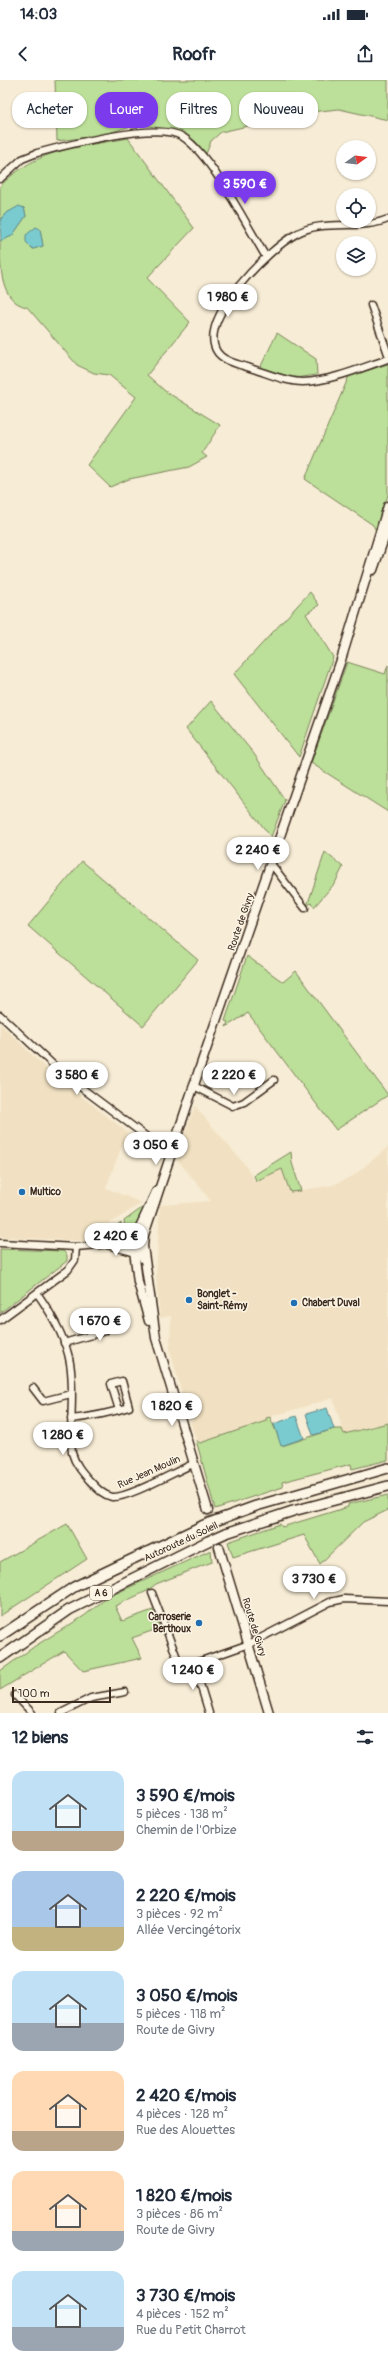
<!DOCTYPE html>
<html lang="fr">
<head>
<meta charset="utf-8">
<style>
  body { margin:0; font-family:Pangolin,sans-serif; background:#f2f2f3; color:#1f2937; height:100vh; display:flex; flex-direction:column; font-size:15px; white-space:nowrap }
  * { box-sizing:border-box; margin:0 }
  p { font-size:13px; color:#747a83 }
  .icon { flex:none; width:22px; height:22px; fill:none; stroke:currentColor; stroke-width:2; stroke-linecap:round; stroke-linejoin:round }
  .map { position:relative; height:1633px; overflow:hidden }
  .side { display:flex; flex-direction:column; background:#fff; flex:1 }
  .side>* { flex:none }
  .hud { position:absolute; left:12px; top:12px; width:364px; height:36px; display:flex; gap:8px }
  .needle { width:26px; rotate:75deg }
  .buttons { position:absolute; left:336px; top:60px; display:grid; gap:8px }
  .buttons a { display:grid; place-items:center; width:40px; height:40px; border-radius:50%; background:#fff; box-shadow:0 1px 3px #0004; font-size:20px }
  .scale { position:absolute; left:12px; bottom:10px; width:99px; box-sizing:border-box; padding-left:4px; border:2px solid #3b2a1e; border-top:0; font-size:11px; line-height:14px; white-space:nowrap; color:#3b2a1e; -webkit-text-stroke:3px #fcf5e5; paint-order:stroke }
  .price { position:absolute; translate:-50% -34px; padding:0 9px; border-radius:14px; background:#fff; color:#222; font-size:13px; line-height:26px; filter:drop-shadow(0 1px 2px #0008) }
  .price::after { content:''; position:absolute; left:50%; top:24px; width:12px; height:9px; margin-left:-6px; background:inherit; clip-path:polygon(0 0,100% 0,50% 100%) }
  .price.selected { background:#7c3aed; color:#fff }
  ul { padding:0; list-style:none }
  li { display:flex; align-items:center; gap:12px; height:100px; padding:0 12px }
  li span { display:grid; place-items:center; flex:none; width:112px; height:80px; border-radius:12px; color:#555 }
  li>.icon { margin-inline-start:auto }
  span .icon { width:48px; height:48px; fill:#fffc; stroke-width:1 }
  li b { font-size:17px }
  h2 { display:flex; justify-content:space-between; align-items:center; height:48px; padding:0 12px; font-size:17px }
  .tag { padding:0 14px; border-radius:16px; background:#fff; box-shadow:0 1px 3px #0004; font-size:14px; line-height:36px }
  .tag.selected { background:#7c3aed; color:#fff }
  .status { display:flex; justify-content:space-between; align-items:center; height:28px; padding:0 20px; background:#fff; direction:ltr }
  .status svg { height:11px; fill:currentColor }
  header { display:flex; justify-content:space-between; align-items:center; height:52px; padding:0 12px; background:#fff; font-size:18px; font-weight:800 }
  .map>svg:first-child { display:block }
  .built { fill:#f1e1c2 }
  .green { fill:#bcdf99; stroke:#7c845c; fill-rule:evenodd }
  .water { fill:#7acbd0; stroke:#618b89 }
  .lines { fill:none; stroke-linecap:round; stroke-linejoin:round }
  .major-tunnel { stroke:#d1c5b0; stroke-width:8; stroke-dasharray:8 4; stroke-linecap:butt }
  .minor-casing { stroke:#3b2a1e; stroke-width:9 }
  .major-casing { stroke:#3b2a1e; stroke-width:11 }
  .highway-casing { stroke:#3b2a1e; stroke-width:12 }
  .minor { stroke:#fcf5e5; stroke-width:6 }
  .major { stroke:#fcf5e5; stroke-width:8 }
  .highway { stroke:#fcf5e5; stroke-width:9 }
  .highway-bridge-casing { stroke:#3b2a1e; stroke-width:12; stroke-linecap:butt }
  .highway-bridge { stroke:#fcf5e5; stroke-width:9 }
  .poi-dot { fill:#1f6fb2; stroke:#fcf5e5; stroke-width:1.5 }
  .labels { text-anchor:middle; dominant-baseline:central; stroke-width:3; stroke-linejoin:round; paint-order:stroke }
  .shield { fill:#fcf5e5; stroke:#75675a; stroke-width:1 }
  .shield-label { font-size:9px; font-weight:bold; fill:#3b2a1e }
  .street-label { font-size:10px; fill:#3b2a1e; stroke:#fcf5e5 }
  .poi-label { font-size:10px; font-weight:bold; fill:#3b2a1e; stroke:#fcf5e5; text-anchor:start }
</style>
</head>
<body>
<div class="status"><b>14:03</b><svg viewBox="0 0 49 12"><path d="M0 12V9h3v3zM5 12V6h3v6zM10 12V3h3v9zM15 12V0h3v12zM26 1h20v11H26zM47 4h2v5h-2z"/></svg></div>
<header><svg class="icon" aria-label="back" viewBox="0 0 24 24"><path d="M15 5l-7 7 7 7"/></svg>Roofr<svg class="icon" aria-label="share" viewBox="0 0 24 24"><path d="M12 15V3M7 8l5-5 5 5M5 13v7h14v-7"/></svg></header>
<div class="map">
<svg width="388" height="1633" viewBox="0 0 388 1633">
  <rect width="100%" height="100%" fill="#f7ecd5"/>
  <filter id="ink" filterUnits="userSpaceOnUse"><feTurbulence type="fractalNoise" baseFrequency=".025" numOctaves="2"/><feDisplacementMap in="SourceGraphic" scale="8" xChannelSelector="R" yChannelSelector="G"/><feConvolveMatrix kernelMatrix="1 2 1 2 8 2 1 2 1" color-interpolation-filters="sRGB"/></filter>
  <g filter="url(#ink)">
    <!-- built -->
    <g class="built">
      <path d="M 0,944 L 49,991 L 127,1052 L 106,1108 L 142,1123 L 99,1150 L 88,1150 L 84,1161 L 0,1157 Z"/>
      <path d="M 195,1026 L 246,1086 L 255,1101 L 282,1089 L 290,1112 L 333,1105 L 353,1096 L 388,1067 L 388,1343 L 344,1354 L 333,1318 L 266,1338 L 267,1341 L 200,1363 L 196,1360 L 191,1343 L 195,1336 L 193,1326 L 184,1321 L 170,1270 L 171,1236 L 160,1238 L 156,1196 L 160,1125 L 211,1121 L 176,1078 Z"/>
    </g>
    <!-- green -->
    <g class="green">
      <path d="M 55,0 L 388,0 L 388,40 L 339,29 L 310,32 L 221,52 L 211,61 L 206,74 L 195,61 L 177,51 L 138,44 L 98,56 L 57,61 Z"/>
      <path d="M 128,58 L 194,148 L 147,198 L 190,242 L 147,295 L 165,311 L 220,345 L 202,373 L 207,377 L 189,387 L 129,399 L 110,407 L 87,385 L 136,317 L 109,295 L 94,293 L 77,285 L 27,227 C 0,222 0,187 0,160 L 12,156 L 26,136 L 24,128 L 19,127 L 5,134 L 0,141 L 0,106 C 39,67 77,68 128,58 ZM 40,149 L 43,166 L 33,169 Z"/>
      <path d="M 277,253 L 316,279 L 317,295 L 295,298 L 260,288 Z"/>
      <path d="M 388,284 L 388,415 L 376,451 L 373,445 L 305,399 L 349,296 Z"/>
      <path d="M 310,512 L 319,525 L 306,534 L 333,577 L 299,677 L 234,594 Z"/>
      <path d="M 347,582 L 385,594 L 388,585 L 388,732 L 311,683 Z"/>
      <path d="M 211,621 L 254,674 L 285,720 L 271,757 L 186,649 Z"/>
      <path d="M 325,772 L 343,787 L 335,803 L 314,827 L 311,823 L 307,826 Z"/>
      <path d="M 82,781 L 198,880 L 143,946 L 28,846 Z"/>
      <path d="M 247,876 L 283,902 L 296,891 L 388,1015 L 336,1050 L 248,933 L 226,947 L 228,942 L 225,941 Z"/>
      <path d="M 291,1072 L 292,1083 L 301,1111 L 290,1112 L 282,1089 L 256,1101 L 254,1095 Z"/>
      <path d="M 146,1125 L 134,1151 L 127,1157 L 124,1141 Z"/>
      <path d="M 121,1143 L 123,1159 L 98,1160 Z"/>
      <path d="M 0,1169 L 63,1171 L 67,1175 L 67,1181 L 0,1233 Z"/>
      <path d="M 270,1337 L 282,1366 L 334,1349 L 342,1349 L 344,1354 L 388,1343 L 388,1380 L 352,1389 L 351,1384 L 282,1402 L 283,1407 L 215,1429 L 196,1360 L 200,1363 L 266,1341 L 266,1338 Z"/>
      <path d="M 388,1415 L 388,1430 L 363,1442 L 320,1484 L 304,1455 L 233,1477 L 228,1462 L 280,1444 L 282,1447 L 348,1427 L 348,1424 Z"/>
      <path d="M 67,1444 L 87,1479 L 0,1536 L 0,1482 Z"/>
      <path d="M 211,1470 L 212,1482 L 156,1504 L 147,1511 L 115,1526 L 122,1541 L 153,1530 L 160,1548 L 132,1558 L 142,1578 L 83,1591 L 64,1571 L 0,1610 L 0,1591 L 35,1566 L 84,1536 L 108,1517 Z"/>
    </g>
    <!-- water -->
    <g class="water">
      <path d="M 19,126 L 24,128 L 26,136 L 12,156 L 1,161 L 0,141 L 5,134 Z"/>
      <path d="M 36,147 L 40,149 L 43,166 L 33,169 L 26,162 L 26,155 Z"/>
      <path d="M 327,1328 L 334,1349 L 313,1355 L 306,1334 Z"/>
      <path d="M 296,1336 L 304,1358 L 281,1366 L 274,1344 Z"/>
    </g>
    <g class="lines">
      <!-- major-tunnel -->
      <path class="major-tunnel" d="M 208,1430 L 219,1467"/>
      <defs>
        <g id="minor">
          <path d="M 0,99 L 22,79 L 37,73 C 67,65 159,41 183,57 C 212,76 247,146 266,177"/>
          <path d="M 388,139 C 361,151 323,138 296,154 C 269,169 199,237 216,270 C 222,282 242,285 253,289 C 269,294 286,302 303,302 C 331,301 361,288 388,279"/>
          <path d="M 371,225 L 388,274"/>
          <path d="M 272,785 L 305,828"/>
          <path d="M 0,935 L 63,994 L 171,1075"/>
          <path d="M 194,1006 L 233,1026 L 244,1022 L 274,1000"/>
          <path d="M 0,1163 L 76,1167 L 133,1162 L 140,1172 L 142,1179"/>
          <path d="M 107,1165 L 133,1172 L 137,1170"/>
          <path d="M 37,1213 C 51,1233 66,1258 70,1283 C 75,1312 69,1343 72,1373 C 75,1384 82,1392 90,1401 C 96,1407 102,1415 112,1417 C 127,1419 176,1391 193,1384"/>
          <path d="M 0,1240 L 68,1190 L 75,1180 L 76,1167"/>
          <path d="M 64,1263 L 105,1251 L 101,1238"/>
          <path d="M 33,1308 L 43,1321 L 71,1314"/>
          <path d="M 71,1339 C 91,1337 110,1333 129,1327 L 122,1301 L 111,1304 L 119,1330"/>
          <path d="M 152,1513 L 181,1588 L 249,1564 L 330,1522 L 344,1519 L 388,1521"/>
          <path d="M 194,1584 L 209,1633"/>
          <path d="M 15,1615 L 32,1633"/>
          <path d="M 61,1633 L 91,1618 L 125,1612"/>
        </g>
        <g id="major">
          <path d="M 373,490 L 388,447"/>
          <path d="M 149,1241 L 138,1202 L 133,1162 L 156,1112"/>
          <path d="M 208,1430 L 156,1258 L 143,1166 L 144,1155 L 198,993 L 341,580 L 388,426"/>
          <path d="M 219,1467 L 269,1633"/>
        </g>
        <g id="highway">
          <path d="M 223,1438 L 256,1426 L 388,1388"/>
          <path d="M 226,1453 L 293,1431 L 388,1406"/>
          <path d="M 0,1556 L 74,1507 L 204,1445"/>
          <path d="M 0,1578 L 69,1530 L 208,1461"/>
        </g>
      </defs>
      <!-- minor casing -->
      <use href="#minor" class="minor-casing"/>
      <!-- major casing -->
      <use href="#major" class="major-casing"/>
      <!-- highway casing -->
      <use href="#highway" class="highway-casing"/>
      <!-- minor -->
      <use href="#minor" class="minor"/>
      <!-- major -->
      <use href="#major" class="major"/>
      <!-- highway -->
      <use href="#highway" class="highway"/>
      <defs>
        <g id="highway-bridge">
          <path d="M 204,1445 L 223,1438"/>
          <path d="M 208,1461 L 226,1453"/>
        </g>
      </defs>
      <!-- highway-bridge casing -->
      <use href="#highway-bridge" class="highway-bridge-casing"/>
      <!-- highway-bridge -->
      <use href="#highway-bridge" class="highway-bridge"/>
    </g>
  </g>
  <!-- markers -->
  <g class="poi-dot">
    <circle cx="22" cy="1112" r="4"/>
    <circle cx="189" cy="1220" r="4"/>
    <circle cx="294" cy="1223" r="4"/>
    <circle cx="199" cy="1543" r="4"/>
  </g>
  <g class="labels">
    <!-- shield labels -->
    <rect class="shield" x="90" y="1506" width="22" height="14" rx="3"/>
    <g class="shield-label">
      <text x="101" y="1513">A 6</text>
    </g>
    <!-- street labels -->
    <g class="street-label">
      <text transform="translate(241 842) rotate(-71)">Route de Givry</text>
      <text transform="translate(149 1392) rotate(-24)">Rue Jean Moulin</text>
      <text transform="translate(181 1462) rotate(-25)">Autoroute du Soleil</text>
      <text transform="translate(254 1547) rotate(73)">Route de Givry</text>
    </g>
    <!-- poi labels -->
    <g class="poi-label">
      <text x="30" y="1112">Multico</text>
      <text x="197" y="1214">Bonglet -<tspan x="197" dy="12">Saint-Rémy</tspan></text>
      <text x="302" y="1223">Chabert Duval</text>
      <text x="191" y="1537" text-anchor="end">Carroserie<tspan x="191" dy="12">Berthoux</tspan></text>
    </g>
  </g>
</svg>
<div class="buttons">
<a><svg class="needle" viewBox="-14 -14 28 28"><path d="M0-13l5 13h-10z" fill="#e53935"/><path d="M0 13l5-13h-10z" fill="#747a83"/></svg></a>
<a><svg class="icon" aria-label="locate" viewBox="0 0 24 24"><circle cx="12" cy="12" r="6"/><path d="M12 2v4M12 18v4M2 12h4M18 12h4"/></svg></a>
<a><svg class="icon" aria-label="layers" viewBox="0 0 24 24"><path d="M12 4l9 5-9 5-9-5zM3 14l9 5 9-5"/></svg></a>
</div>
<div class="scale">100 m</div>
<b class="price selected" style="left:245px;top:125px">3 590 €</b>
<b class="price" style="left:228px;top:238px">1 980 €</b>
<b class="price" style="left:258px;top:791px">2 240 €</b>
<b class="price" style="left:77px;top:1016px">3 580 €</b>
<b class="price" style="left:234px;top:1016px">2 220 €</b>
<b class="price" style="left:156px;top:1086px">3 050 €</b>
<b class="price" style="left:116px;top:1177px">2 420 €</b>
<b class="price" style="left:100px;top:1262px">1 670 €</b>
<b class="price" style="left:172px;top:1347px">1 820 €</b>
<b class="price" style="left:63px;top:1376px">1 280 €</b>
<b class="price" style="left:314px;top:1520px">3 730 €</b>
<b class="price" style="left:193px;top:1611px">1 240 €</b>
<div class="hud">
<a class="tag">Acheter</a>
<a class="tag selected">Louer</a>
<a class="tag">Filtres</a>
<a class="tag">Nouveau</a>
</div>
</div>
<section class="side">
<h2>12 biens<svg class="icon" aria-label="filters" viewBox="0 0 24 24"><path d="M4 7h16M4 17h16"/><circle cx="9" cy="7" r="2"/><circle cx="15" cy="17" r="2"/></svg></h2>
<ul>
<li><span style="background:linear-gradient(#bfe0f5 75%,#b9a48a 0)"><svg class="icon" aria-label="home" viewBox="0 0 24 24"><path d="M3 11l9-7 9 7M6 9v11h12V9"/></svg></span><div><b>3 590 €/mois</b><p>5 pièces · 138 m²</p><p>Chemin de l'Orbize</p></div></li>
<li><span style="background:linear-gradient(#a9c7e8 70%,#c2b280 0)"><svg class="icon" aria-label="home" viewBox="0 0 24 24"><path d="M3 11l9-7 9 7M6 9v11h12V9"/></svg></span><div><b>2 220 €/mois</b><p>3 pièces · 92 m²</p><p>Allée Vercingétorix</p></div></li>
<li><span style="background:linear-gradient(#bfe0f5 65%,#9aa5b1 0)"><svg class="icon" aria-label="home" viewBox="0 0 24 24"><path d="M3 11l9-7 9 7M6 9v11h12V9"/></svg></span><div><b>3 050 €/mois</b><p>5 pièces · 118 m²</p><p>Route de Givry</p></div></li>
<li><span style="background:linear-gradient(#ffd9b3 75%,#b9a48a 0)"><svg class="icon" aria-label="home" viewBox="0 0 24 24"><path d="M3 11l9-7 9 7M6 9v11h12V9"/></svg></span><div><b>2 420 €/mois</b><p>4 pièces · 128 m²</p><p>Rue des Alouettes</p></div></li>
<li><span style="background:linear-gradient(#ffd9b3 75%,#9aa5b1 0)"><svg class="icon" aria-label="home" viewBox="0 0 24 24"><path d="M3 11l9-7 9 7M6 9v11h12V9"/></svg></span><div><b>1 820 €/mois</b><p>3 pièces · 86 m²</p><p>Route de Givry</p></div></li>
<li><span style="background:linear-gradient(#bfe0f5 70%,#9aa5b1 0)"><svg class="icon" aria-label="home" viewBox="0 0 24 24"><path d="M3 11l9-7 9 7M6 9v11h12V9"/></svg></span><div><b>3 730 €/mois</b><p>4 pièces · 152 m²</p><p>Rue du Petit Charrot</p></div></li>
</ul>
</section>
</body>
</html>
